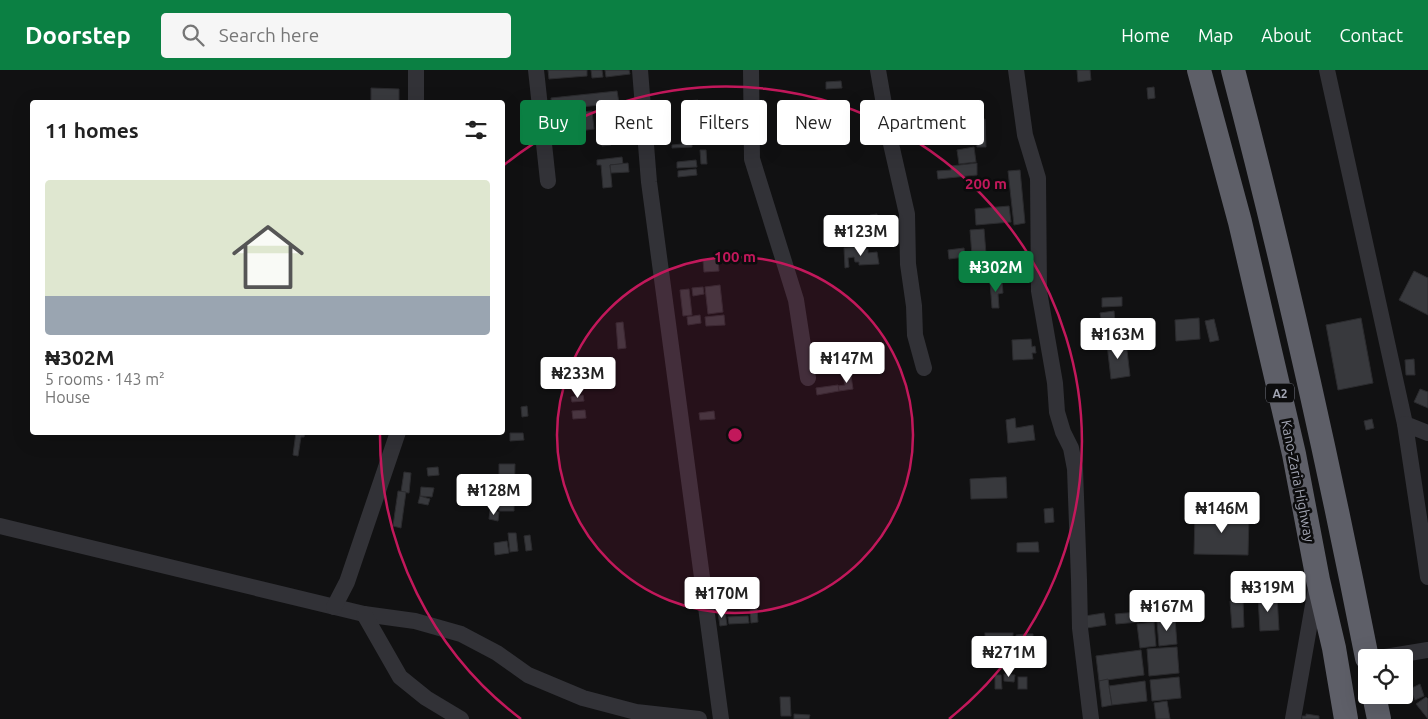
<!DOCTYPE html>
<html lang="en">
<head>
<meta charset="utf-8">
<style>
  body { margin:0; font-family:Ubuntu,sans-serif; background:#f6f6f6; color:#222; height:100vh; display:flex; flex-direction:column; font-size:19px; white-space:nowrap }
  * { box-sizing:border-box; margin:0 }
  p { font-size:16px; color:#767676 }
  .icon { flex:none; width:28px; height:28px; fill:none; stroke:currentColor; stroke-width:2; stroke-linecap:round; stroke-linejoin:round }
  .map { position:relative; flex:1; overflow:hidden }
  .drawer { position:absolute; left:30px; top:30px; width:475px; height:335px; display:flex; flex-direction:column; background:#fff; border-radius:5px; box-shadow:0 5px 20px #0002 }
  .drawer>* { flex:none }
  .banner { position:absolute; left:520px; top:30px; width:475px; height:45px; display:flex; gap:10px }
  .controls { position:absolute; left:1358px; top:579px; display:grid; gap:10px }
  .controls a { display:grid; place-items:center; width:55px; height:55px; border-radius:5px; background:#fff; box-shadow:0 5px 20px #0002; font-size:25px }
  .price { position:absolute; translate:-50% -42px; padding:0 11px; border-radius:5px; background:#fff; color:#222; font-size:16px; line-height:32px; filter:drop-shadow(0 1px 2px #0008) }
  .price::after { content:''; position:absolute; left:50%; top:30px; width:15px; height:11px; margin-left:-8px; background:inherit; clip-path:polygon(0 0,100% 0,50% 100%) }
  .price.current { background:#0b8043; color:#fff }
  ul { padding:0; list-style:none }
  li { display:grid; align-content:center; gap:10px; height:265px; padding:0 15px }
  li span { display:grid; place-items:center; height:155px; border-radius:5px; color:#555 }
  li>.icon { margin-inline-start:auto }
  span .icon { width:90px; height:90px; fill:#fffc; stroke-width:1 }
  li b { font-size:21px }
  h2 { display:flex; justify-content:space-between; align-items:center; height:60px; padding:0 15px; font-size:21px }
  .pill { padding:0 18px; border-radius:5px; background:#fff; box-shadow:0 5px 20px #0002; font-size:18px; line-height:45px }
  .pill.current { background:#0b8043; color:#fff }
  header { display:flex; align-items:center; gap:30px; box-sizing:border-box; height:70px; padding:0 25px; background:#0b8043; color:#fff }
  header strong { font-size:24px }
  nav { display:flex; gap:28px; margin-inline-start:auto; font-size:18px }
  .search { width:350px; height:45px; background:#f6f6f6; display:flex; align-items:center; gap:12px; box-sizing:border-box; padding:0 18px; border-radius:5px; color:#767676; font-size:19px }
  .map>svg:first-child { display:block }
  .building { fill:#38393d; stroke:#2b2b2e }
  .lines { fill:none; stroke-linecap:round; stroke-linejoin:round }
  .minor { stroke:#323237; stroke-width:16 }
  .highway { stroke:#5e5f68; stroke-width:24 }
  .ring { fill:none; stroke:#c2185b; stroke-width:2.5 }
  .labels { text-anchor:middle; dominant-baseline:central; stroke-width:5; stroke-linejoin:round; paint-order:stroke }
  .shield { fill:#0c0c0d; stroke:#757781; stroke-width:1 }
  .shield-label { font-size:12px; font-weight:bold; fill:#a2a5b3 }
  .street-label { font-size:14px; fill:#a2a5b3; stroke:#0c0c0d }
  .centre { fill:#c2185b; stroke:#0c0c0d; stroke-width:2.5 }
  .ring-label { font-size:15px; text-anchor:middle; font-weight:bold; fill:#c2185b; stroke:#0c0c0d; stroke-width:5; stroke-linejoin:round; paint-order:stroke }
</style>
</head>
<body>
<header>
<strong>Doorstep</strong>
<div class="search"><svg class="icon" aria-label="search" viewBox="0 0 24 24"><circle cx="10" cy="10" r="6"/><path d="M15 15l6 6"/></svg>Search here</div>
<nav><a>Home</a><a>Map</a><a>About</a><a>Contact</a></nav>
</header>
<div class="map">
<svg width="1428" height="649" viewBox="0 0 1428 649">
  <rect width="100%" height="100%" fill="#111112"/>
  <!-- building -->
  <g class="building">
    <path d="M 548,0 L 587,0 L 587,6 L 549,9 Z"/>
    <path d="M 591,0 L 602,0 L 603,7 L 592,8 Z"/>
    <path d="M 605,0 L 629,0 L 630,4 L 606,7 Z"/>
    <path d="M 1077,0 L 1090,0 L 1091,10 L 1078,12 Z"/>
    <path d="M 841,11 L 842,18 L 826,19 L 826,12 Z"/>
    <path d="M 1154,17 L 1155,28 L 1148,29 L 1147,18 Z"/>
    <path d="M 371,18 L 399,19 L 399,32 L 371,32 Z"/>
    <path d="M 617,21 L 619,33 L 552,40 L 551,28 Z"/>
    <path d="M 698,30 L 700,54 L 687,55 L 685,31 Z"/>
    <path d="M 592,41 L 594,59 L 572,62 L 570,43 Z"/>
    <path d="M 985,49 L 986,77 L 977,77 L 976,50 Z"/>
    <path d="M 602,63 L 611,63 L 611,75 L 602,76 Z"/>
    <path d="M 627,63 L 627,72 L 614,72 L 613,64 Z"/>
    <path d="M 692,73 L 692,77 L 672,78 L 672,75 Z"/>
    <path d="M 974,77 L 976,92 L 959,94 L 957,80 Z"/>
    <path d="M 700,80 L 706,80 L 707,94 L 701,94 Z"/>
    <path d="M 622,87 L 623,94 L 610,95 L 612,117 L 603,118 L 601,95 L 597,95 L 597,90 Z"/>
    <path d="M 696,90 L 697,97 L 677,98 L 677,92 Z"/>
    <path d="M 628,93 L 629,102 L 611,103 L 610,95 Z"/>
    <path d="M 977,93 L 977,105 L 938,109 L 937,101 L 951,100 L 951,96 Z"/>
    <path d="M 696,99 L 697,105 L 678,107 L 678,101 Z"/>
    <path d="M 1020,100 L 1025,153 L 1014,155 L 1008,101 Z"/>
    <path d="M 1009,136 L 1011,152 L 976,155 L 975,139 Z"/>
    <path d="M 877,144 L 878,156 L 871,156 L 870,145 Z"/>
    <path d="M 837,146 L 845,146 L 845,158 L 838,158 Z"/>
    <path d="M 866,150 L 867,157 L 850,160 L 849,153 Z"/>
    <path d="M 984,159 L 986,184 L 972,186 L 970,160 Z"/>
    <path d="M 858,164 L 859,170 L 840,172 L 839,166 Z"/>
    <path d="M 857,177 L 857,180 L 868,179 L 868,183 L 877,182 L 879,194 L 859,195 L 859,192 L 855,192 L 854,187 L 848,188 L 849,197 L 845,198 L 844,178 Z"/>
    <path d="M 964,178 L 965,187 L 949,189 L 948,180 Z"/>
    <path d="M 718,189 L 719,201 L 704,202 L 703,190 Z"/>
    <path d="M 1414,201 L 1428,208 L 1428,245 L 1399,230 Z"/>
    <path d="M 1002,211 L 1003,223 L 998,224 L 999,238 L 992,238 L 990,212 Z"/>
    <path d="M 720,215 L 723,242 L 708,244 L 705,217 Z"/>
    <path d="M 703,217 L 704,224 L 693,226 L 692,218 Z"/>
    <path d="M 689,219 L 692,245 L 683,246 L 680,220 Z"/>
    <path d="M 1122,227 L 1122,236 L 1102,237 L 1102,228 Z"/>
    <path d="M 1114,241 L 1115,252 L 1102,254 L 1100,243 Z"/>
    <path d="M 700,245 L 701,253 L 688,255 L 687,247 Z"/>
    <path d="M 724,245 L 725,255 L 706,256 L 705,247 Z"/>
    <path d="M 1199,248 L 1200,269 L 1176,271 L 1175,250 Z"/>
    <path d="M 1361,248 L 1373,313 L 1338,320 L 1326,255 Z"/>
    <path d="M 1214,249 L 1219,270 L 1210,272 L 1205,251 Z"/>
    <path d="M 623,252 L 626,278 L 618,279 L 616,253 Z"/>
    <path d="M 1031,269 L 1032,277 L 1035,276 L 1036,283 L 1032,283 L 1033,289 L 1013,290 L 1012,270 Z"/>
    <path d="M 1126,272 L 1130,306 L 1111,309 L 1107,274 Z"/>
    <path d="M 1414,289 L 1415,305 L 1406,305 L 1405,290 Z"/>
    <path d="M 851,306 L 853,319 L 839,321 L 838,316 L 845,315 L 843,307 Z"/>
    <path d="M 838,315 L 839,321 L 817,325 L 816,318 Z"/>
    <path d="M 1420,319 L 1428,322 L 1428,338 L 1414,332 Z"/>
    <path d="M 583,325 L 584,331 L 572,332 L 571,327 Z"/>
    <path d="M 527,336 L 528,346 L 522,347 L 521,337 Z"/>
    <path d="M 585,340 L 586,348 L 573,349 L 572,341 Z"/>
    <path d="M 714,341 L 715,349 L 700,350 L 699,343 Z"/>
    <path d="M 1015,348 L 1016,358 L 1033,355 L 1035,370 L 1008,373 L 1006,350 Z"/>
    <path d="M 1372,349 L 1374,358 L 1366,360 L 1364,351 Z"/>
    <path d="M 296,362 L 305,362 L 304,367 L 301,367 L 298,386 L 293,385 Z"/>
    <path d="M 510,363 L 523,363 L 524,370 L 510,371 Z"/>
    <path d="M 499,394 L 515,394 L 514,441 L 499,441 Z"/>
    <path d="M 438,397 L 439,405 L 428,406 L 427,398 Z"/>
    <path d="M 404,402 L 411,403 L 409,423 L 401,422 Z"/>
    <path d="M 1006,407 L 1007,428 L 971,429 L 970,409 Z"/>
    <path d="M 421,417 L 434,418 L 432,427 L 420,426 Z"/>
    <path d="M 398,421 L 406,422 L 401,458 L 393,456 Z"/>
    <path d="M 420,426 L 430,429 L 428,435 L 418,433 Z"/>
    <path d="M 1053,438 L 1054,452 L 1045,453 L 1044,439 Z"/>
    <path d="M 490,440 L 499,442 L 498,451 L 489,449 Z"/>
    <path d="M 1195,444 L 1249,445 L 1248,485 L 1194,484 Z"/>
    <path d="M 508,463 L 516,463 L 518,481 L 510,482 Z"/>
    <path d="M 530,465 L 532,480 L 526,481 L 524,466 Z"/>
    <path d="M 507,471 L 509,483 L 495,485 L 494,473 Z"/>
    <path d="M 1038,472 L 1039,482 L 1017,482 L 1017,473 Z"/>
    <path d="M 1277,525 L 1279,560 L 1260,561 L 1258,526 Z"/>
    <path d="M 1243,530 L 1244,557 L 1232,558 L 1230,531 Z"/>
    <path d="M 1157,536 L 1158,548 L 1142,551 L 1140,539 Z"/>
    <path d="M 757,539 L 758,552 L 751,553 L 750,540 Z"/>
    <path d="M 725,542 L 727,555 L 720,556 L 718,543 Z"/>
    <path d="M 1138,542 L 1139,552 L 1116,554 L 1115,544 Z"/>
    <path d="M 1104,543 L 1106,555 L 1087,558 L 1085,546 Z"/>
    <path d="M 748,546 L 749,553 L 729,554 L 728,547 Z"/>
    <path d="M 1175,549 L 1177,574 L 1159,576 L 1157,551 Z"/>
    <path d="M 1154,552 L 1156,576 L 1140,578 L 1137,554 Z"/>
    <rect x="985" y="563" width="28" height="15"/>
    <path d="M 1025,564 L 1026,591 L 986,592 L 986,582 L 1017,581 L 1016,565 Z"/>
    <path d="M 1025,564 L 1033,564 L 1033,578 L 1026,578 Z"/>
    <path d="M 1177,577 L 1179,603 L 1149,606 L 1147,579 Z"/>
    <path d="M 1141,580 L 1144,605 L 1099,611 L 1096,586 Z"/>
    <path d="M 1004,604 L 1015,605 L 1014,612 L 1004,611 Z"/>
    <path d="M 995,605 L 1001,605 L 1002,619 L 995,619 Z"/>
    <rect x="1018" y="607" width="9" height="12"/>
    <path d="M 1179,607 L 1181,628 L 1152,631 L 1150,610 Z"/>
    <path d="M 1108,609 L 1112,635 L 1102,637 L 1099,611 Z"/>
    <path d="M 1145,611 L 1147,631 L 1112,635 L 1109,616 Z"/>
    <path d="M 1420,614 L 1424,626 L 1415,630 L 1410,619 Z"/>
    <path d="M 780,627 L 790,627 L 791,646 L 781,646 Z"/>
    <path d="M 1426,627 L 1428,629 L 1428,649 L 1416,634 Z"/>
    <path d="M 1167,631 L 1170,649 L 1156,649 L 1154,633 Z"/>
    <path d="M 794,644 L 810,645 L 809,649 L 794,649 Z"/>
    <path d="M 1306,644 L 1319,646 L 1319,649 L 1302,649 L 1302,646 L 1306,646 Z"/>
  </g>
  <g class="lines">
    <!-- minor -->
    <g class="minor">
      <path d="M 536,0 L 548,111"/>
      <path d="M 640,0 L 649,112 L 721,649"/>
      <path d="M 751,0 L 752,89 L 796,230 L 808,308"/>
      <path d="M 878,0 L 891,74 L 907,144 L 908,194 L 914,236 L 915,265 L 924,298"/>
      <path d="M 1016,0 L 1025,65 L 1038,108 L 1039,221 L 1055,313 L 1057,342 L 1063,362 L 1071,378 L 1075,399 L 1079,510 L 1080,558 L 1091,649"/>
      <path d="M 1327,0 L 1405,354"/>
      <path d="M 416,32 L 416,0"/>
      <path d="M 1428,363 L 1405,354 L 1428,507"/>
      <path d="M 0,456 L 364,544 L 415,551 L 461,564 L 497,583 L 528,605 L 583,628 L 636,642 L 699,649"/>
      <path d="M 334,537 L 347,512 L 398,362"/>
      <path d="M 364,544 L 400,607 L 426,628 L 461,649"/>
      <path d="M 1379,588 L 1428,580"/>
      <path d="M 1293,649 L 1316,518"/>
    </g>
    <!-- highway -->
    <g class="highway">
      <path d="M 1199,0 L 1240,152 L 1294,384 L 1318,510 L 1334,578 L 1346,649"/>
      <path d="M 1233,0 C 1284,194 1328,390 1367,588"/>
      <path d="M 1374,625 L 1379,649"/>
    </g>
  </g>
  <!-- distance rings -->
  <circle cx="735" cy="365" r="178" fill="#c2185b" fill-opacity=".12"/>
  <g class="ring">
    <circle cx="735" cy="365" r="178"/>
    <path d="M521 649A355 355 0 0 1 380 365M504 95A355 355 0 1 1 949 649"/>
  </g>
  <g class="labels">
    <!-- shield labels -->
    <rect class="shield" x="1266" y="313.5" width="28" height="19" rx="4"/>
    <g class="shield-label">
      <text x="1280" y="323">A2</text>
    </g>
    <!-- street labels -->
    <g class="street-label">
      <text transform="translate(1298 411) rotate(79)">Kano-Zaria Highway</text>
    </g>
  </g>
  <circle cx="735" cy="365" r="8" class="centre"/>
  <g class="ring-label">
    <text x="986" y="119">200 m</text>
    <text x="735" y="192">100 m</text>
  </g>
</svg>
<div class="controls">
<a><svg class="icon" aria-label="locate" viewBox="0 0 24 24"><circle cx="12" cy="12" r="6"/><path d="M12 2v4M12 18v4M2 12h4M18 12h4"/></svg></a>
</div>
<b class="price" style="left:861px;top:187px">₦123M</b>
<b class="price current" style="left:996px;top:223px">₦302M</b>
<b class="price" style="left:1118px;top:290px">₦163M</b>
<b class="price" style="left:847px;top:314px">₦147M</b>
<b class="price" style="left:578px;top:329px">₦233M</b>
<b class="price" style="left:494px;top:446px">₦128M</b>
<b class="price" style="left:1222px;top:464px">₦146M</b>
<b class="price" style="left:1268px;top:543px">₦319M</b>
<b class="price" style="left:722px;top:549px">₦170M</b>
<b class="price" style="left:1167px;top:562px">₦167M</b>
<b class="price" style="left:1009px;top:608px">₦271M</b>
<div class="banner">
<a class="pill current">Buy</a>
<a class="pill">Rent</a>
<a class="pill">Filters</a>
<a class="pill">New</a>
<a class="pill">Apartment</a>
</div>
<section class="drawer">
<h2>11 homes<svg class="icon" aria-label="filters" viewBox="0 0 24 24"><path d="M4 7h16M4 17h16"/><circle cx="9" cy="7" r="2"/><circle cx="15" cy="17" r="2"/></svg></h2>
<ul>
<li><span style="background:linear-gradient(#dfe7d0 75%,#9aa5b1 0)"><svg class="icon" aria-label="home" viewBox="0 0 24 24"><path d="M3 11l9-7 9 7M6 9v11h12V9"/></svg></span><div><b>₦302M</b><p>5 rooms · 143 m²</p><p>House</p></div></li>
</ul>
</section>
</div>
</body>
</html>
